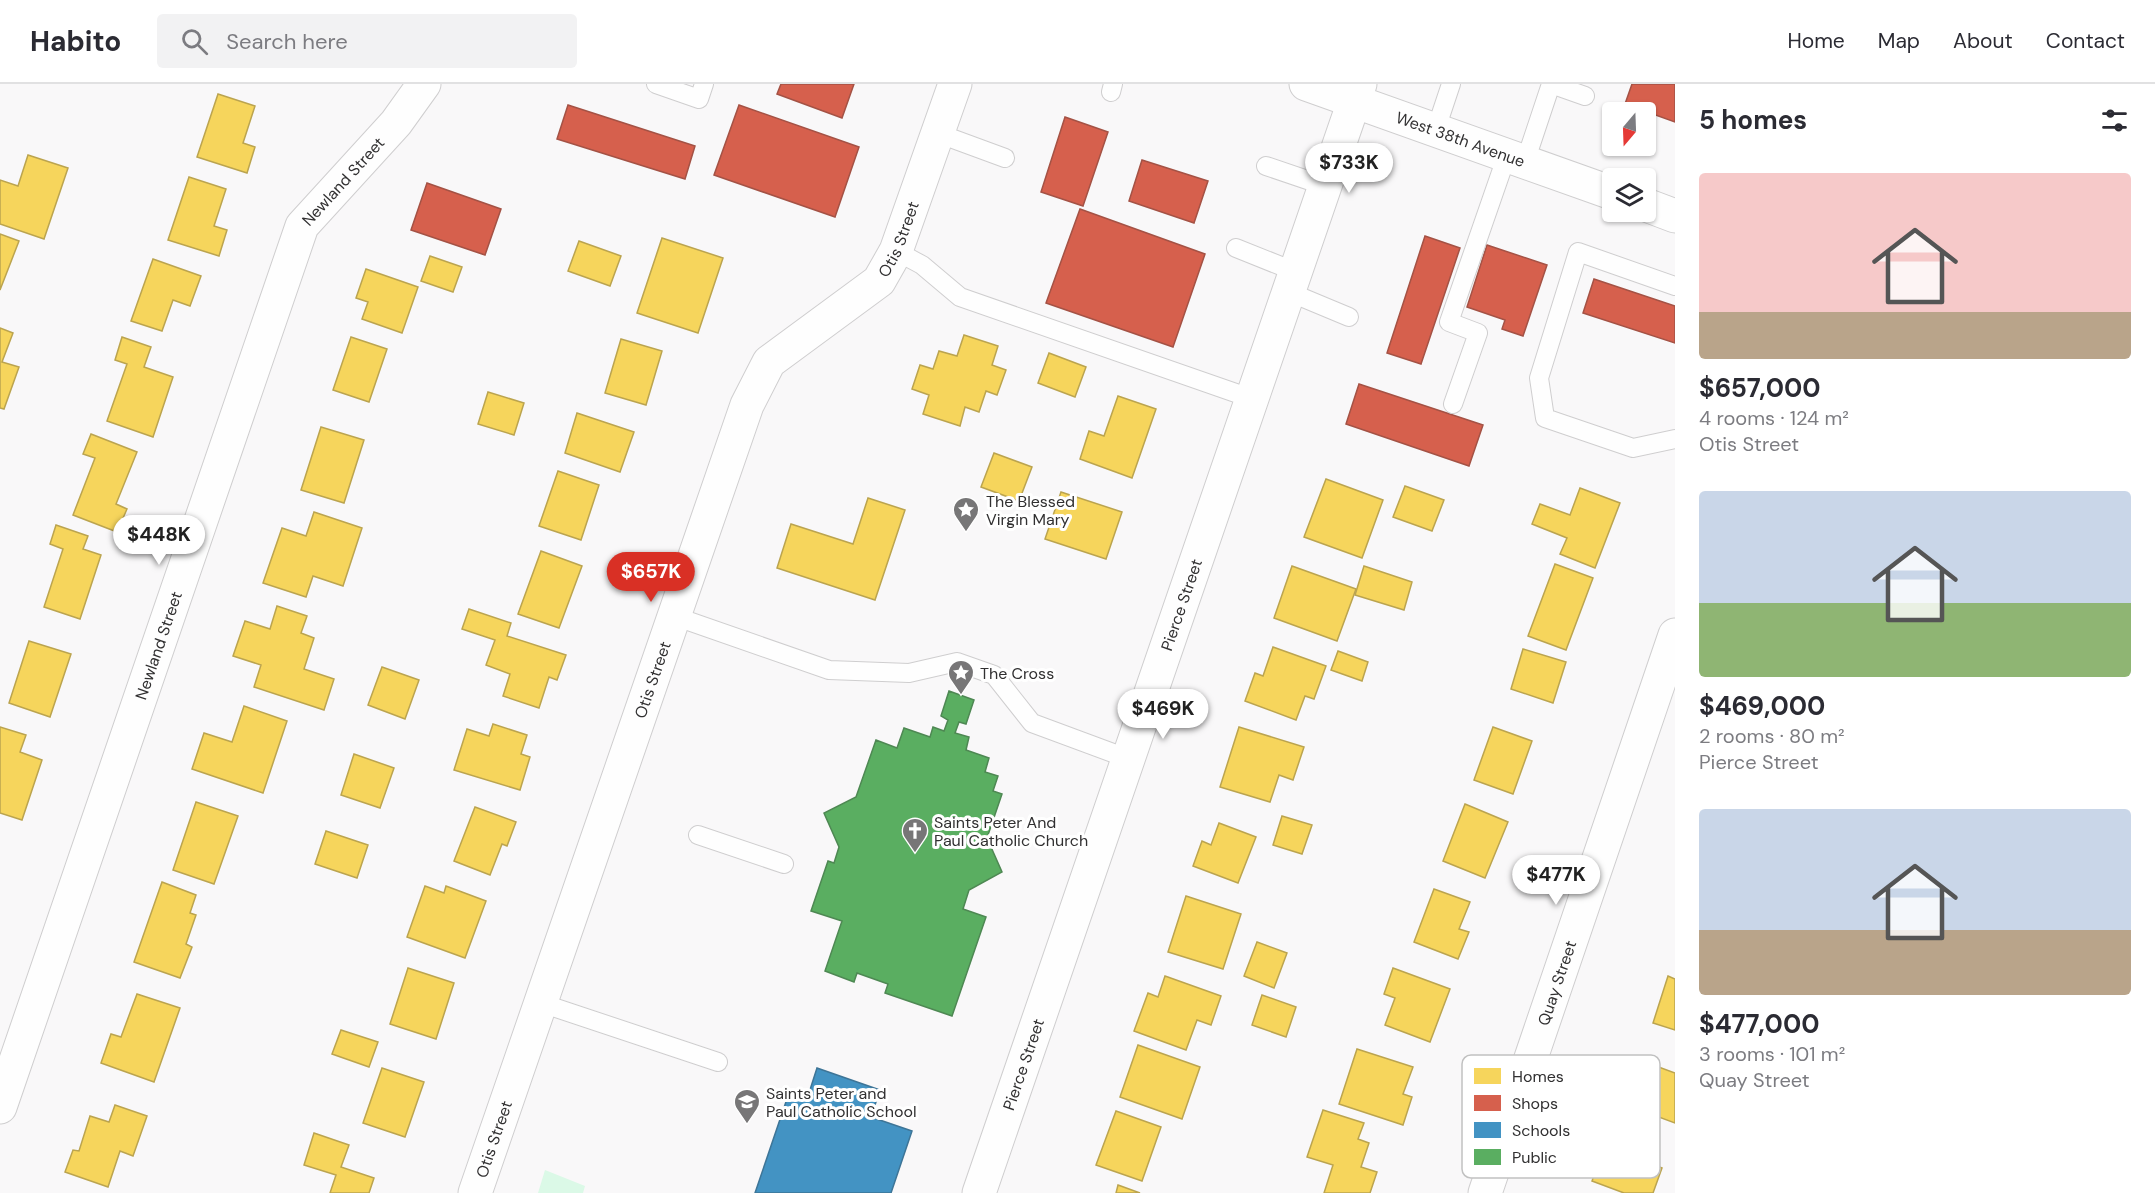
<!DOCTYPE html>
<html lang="en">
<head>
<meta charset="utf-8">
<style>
  body { margin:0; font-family:"DM Sans",sans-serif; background:#f2f2f3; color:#2b2b33; height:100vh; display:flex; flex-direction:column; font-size:22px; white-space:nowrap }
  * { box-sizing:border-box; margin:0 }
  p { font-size:20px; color:#7c7c81 }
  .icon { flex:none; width:33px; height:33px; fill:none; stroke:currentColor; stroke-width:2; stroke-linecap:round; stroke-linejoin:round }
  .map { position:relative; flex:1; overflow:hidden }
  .panel { display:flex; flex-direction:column; background:#fff; width:480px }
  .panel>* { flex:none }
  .needle { width:39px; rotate:199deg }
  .tools { position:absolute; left:1602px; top:18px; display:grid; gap:12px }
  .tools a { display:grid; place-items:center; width:54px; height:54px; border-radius:6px; background:#fff; box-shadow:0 2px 4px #0004; font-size:30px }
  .price { position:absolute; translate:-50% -51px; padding:0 14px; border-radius:21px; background:#fff; color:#222; font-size:20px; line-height:39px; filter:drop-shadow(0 2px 3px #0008) }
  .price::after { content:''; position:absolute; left:50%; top:36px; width:18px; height:14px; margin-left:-9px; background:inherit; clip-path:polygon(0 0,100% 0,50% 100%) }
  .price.active { background:#d93025; color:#fff }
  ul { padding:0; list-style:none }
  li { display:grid; align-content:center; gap:12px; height:318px; padding:0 24px }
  li span { display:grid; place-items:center; height:186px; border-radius:6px; color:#555 }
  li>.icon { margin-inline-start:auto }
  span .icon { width:108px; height:108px; fill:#fffc; stroke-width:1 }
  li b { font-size:26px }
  h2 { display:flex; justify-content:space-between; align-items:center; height:72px; padding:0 24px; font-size:26px }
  header { display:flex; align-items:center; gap:36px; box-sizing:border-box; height:84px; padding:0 30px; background:#fff; border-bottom:2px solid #e1e1e2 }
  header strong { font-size:28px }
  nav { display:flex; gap:33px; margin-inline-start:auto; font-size:21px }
  .search { width:420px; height:54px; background:#f2f2f3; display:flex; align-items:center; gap:15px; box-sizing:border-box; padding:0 21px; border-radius:6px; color:#7c7c81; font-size:22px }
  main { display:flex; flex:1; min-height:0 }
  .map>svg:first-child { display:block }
  .green { fill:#dbf9e7 }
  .homes { fill:#f6d55c; stroke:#bba44f; stroke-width:1.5 }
  .shops { fill:#d6604d; stroke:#a45245; stroke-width:1.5 }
  .schools { fill:#4393c3; stroke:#3e7597; stroke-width:1.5 }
  .public { fill:#5aae61; stroke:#4e8853; stroke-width:1.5 }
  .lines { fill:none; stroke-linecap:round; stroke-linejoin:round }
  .service-casing { stroke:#cfcecf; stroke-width:20 }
  .minor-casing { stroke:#cfcecf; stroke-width:35 }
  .tertiary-casing { stroke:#cfcecf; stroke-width:35 }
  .secondary-casing { stroke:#cfcecf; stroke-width:35 }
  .service { stroke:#fefefe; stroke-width:18 }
  .minor { stroke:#fefefe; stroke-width:33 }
  .tertiary { stroke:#fefefe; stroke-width:33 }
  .secondary { stroke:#fefefe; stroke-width:33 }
  .labels { text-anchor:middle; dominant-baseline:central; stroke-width:6; stroke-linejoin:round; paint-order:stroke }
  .street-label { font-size:16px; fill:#313031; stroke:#fff }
  .poi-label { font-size:16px; fill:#313031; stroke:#fff; text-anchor:start }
  .key { fill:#fff; stroke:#c1c1c1; stroke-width:1.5 }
  .key-label { font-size:16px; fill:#313031 }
</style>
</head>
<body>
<header>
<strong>Habito</strong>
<div class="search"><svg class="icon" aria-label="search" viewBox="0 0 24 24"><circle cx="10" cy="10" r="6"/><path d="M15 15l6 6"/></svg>Search here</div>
<nav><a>Home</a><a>Map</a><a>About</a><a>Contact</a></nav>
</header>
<main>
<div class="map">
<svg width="1675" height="1109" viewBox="0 0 1675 1109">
  <rect width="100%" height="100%" fill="#f9f8f9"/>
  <!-- green -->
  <path class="green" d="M 545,1086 L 585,1102 L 583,1109 L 538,1109 Z"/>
  <!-- homes -->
  <g class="homes">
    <path d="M 218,10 L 255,22 L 243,59 L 255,63 L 247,89 L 197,73 Z"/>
    <path d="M 28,71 L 68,84 L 44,155 L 0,140 L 0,96 L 18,102 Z"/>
    <path d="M 189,93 L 226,105 L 214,142 L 227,146 L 219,172 L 168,156 Z"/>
    <path d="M 0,150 L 19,157 L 0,206 Z"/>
    <path d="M 662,154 L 723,174 L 698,249 L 637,229 Z"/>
    <path d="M 579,157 L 621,172 L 610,202 L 568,187 Z"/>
    <path d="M 430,172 L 462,183 L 453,208 L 421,197 Z"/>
    <path d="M 153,175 L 201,192 L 190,222 L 173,216 L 162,247 L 131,237 Z"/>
    <path d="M 366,185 L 418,203 L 402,249 L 362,235 L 368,218 L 356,214 Z"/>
    <path d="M 0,244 L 13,249 L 2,278 L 19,283 L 4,325 L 0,324 Z"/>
    <path d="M 964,251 L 998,262 L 992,281 L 1006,286 L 997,311 L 986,307 L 979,328 L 965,323 L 960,342 L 923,330 L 929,311 L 912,305 L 920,281 L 933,285 L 939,267 L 957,272 Z"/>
    <path d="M 122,253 L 151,263 L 144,283 L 173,293 L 153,353 L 107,337 L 127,280 L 115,276 Z"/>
    <path d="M 351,253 L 387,265 L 369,318 L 333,306 Z"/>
    <path d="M 621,255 L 662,267 L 646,321 L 605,309 Z"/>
    <path d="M 1049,269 L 1086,283 L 1075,313 L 1038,299 Z"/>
    <path d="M 488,308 L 524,319 L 514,351 L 478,340 Z"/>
    <path d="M 1118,312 L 1156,325 L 1132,394 L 1080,375 L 1089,347 L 1104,352 Z"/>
    <path d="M 577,329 L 634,348 L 620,388 L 565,369 Z"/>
    <path d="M 321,343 L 364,356 L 344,419 L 301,406 Z"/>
    <path d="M 91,350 L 137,368 L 116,420 L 127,425 L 117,448 L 73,431 L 95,374 L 83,370 Z"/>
    <path d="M 994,369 L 1032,383 L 1019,417 L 981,403 Z"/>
    <path d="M 558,387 L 599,401 L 581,456 L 539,442 Z"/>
    <path d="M 1326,395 L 1383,416 L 1362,474 L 1304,453 Z"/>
    <path d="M 1405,402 L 1444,416 L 1432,447 L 1393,433 Z"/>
    <path d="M 1580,404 L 1620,419 L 1595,484 L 1560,470 L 1567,454 L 1532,440 L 1540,420 L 1570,431 Z"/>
    <path d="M 1061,408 L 1122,428 L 1106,475 L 1045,455 Z"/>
    <path d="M 868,414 L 905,426 L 875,516 L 777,484 L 791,440 L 853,460 Z"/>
    <path d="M 314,428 L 362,444 L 343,502 L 313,492 L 306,513 L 263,499 L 282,444 L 306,452 Z"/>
    <path d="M 56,441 L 88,452 L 83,465 L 101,471 L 80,535 L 44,523 L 63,465 L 50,460 Z"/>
    <path d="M 541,467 L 582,482 L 559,544 L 518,530 Z"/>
    <path d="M 1555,480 L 1593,494 L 1566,566 L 1528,552 Z"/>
    <path d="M 1292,482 L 1356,505 L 1337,557 L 1274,534 Z"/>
    <path d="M 1364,482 L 1412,498 L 1404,526 L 1355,511 Z"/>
    <path d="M 277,522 L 307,532 L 301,549 L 314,554 L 304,585 L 334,595 L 324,626 L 254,603 L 261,581 L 233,572 L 245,537 L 270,545 Z"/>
    <path d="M 469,525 L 511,539 L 507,552 L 566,571 L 557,596 L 549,593 L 539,624 L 503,612 L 510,590 L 486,581 L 495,556 L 462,545 Z"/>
    <path d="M 29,557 L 71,570 L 50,633 L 9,619 Z"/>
    <path d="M 1273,563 L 1326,582 L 1314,615 L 1305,612 L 1296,636 L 1245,617 L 1255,589 L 1263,592 Z"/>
    <path d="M 1523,565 L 1566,578 L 1553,619 L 1511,605 Z"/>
    <path d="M 1338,567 L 1368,578 L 1362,597 L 1331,586 Z"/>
    <path d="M 382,583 L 419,596 L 405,635 L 368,621 Z"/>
    <path d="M 244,622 L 287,637 L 263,709 L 192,685 L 204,649 L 232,658 Z"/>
    <path d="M 493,640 L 527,651 L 521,670 L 530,673 L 520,706 L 454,686 L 467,645 L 489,652 Z"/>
    <path d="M 0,643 L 26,651 L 20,668 L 42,676 L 22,736 L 0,729 Z"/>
    <path d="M 1239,643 L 1304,663 L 1293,696 L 1279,691 L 1270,718 L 1220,703 Z"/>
    <path d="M 1493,643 L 1532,657 L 1513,710 L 1474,696 Z"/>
    <path d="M 354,670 L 394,684 L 380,724 L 341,711 Z"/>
    <path d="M 196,718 L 238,732 L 214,800 L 173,786 Z"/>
    <path d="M 1465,720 L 1508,738 L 1485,794 L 1443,777 Z"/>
    <path d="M 475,723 L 516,738 L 507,762 L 502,760 L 490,791 L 454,777 Z"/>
    <path d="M 1282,732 L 1312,741 L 1302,770 L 1273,761 Z"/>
    <path d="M 1219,739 L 1256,753 L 1238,799 L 1193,782 L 1202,757 L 1211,761 Z"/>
    <path d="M 326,747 L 368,761 L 357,794 L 315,780 Z"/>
    <path d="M 162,798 L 196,811 L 190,829 L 196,831 L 186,860 L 192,863 L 180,894 L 134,878 Z"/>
    <path d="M 425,802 L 444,809 L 446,802 L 486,817 L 465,874 L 407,853 Z"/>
    <path d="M 1434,805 L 1470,818 L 1459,845 L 1469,848 L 1458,875 L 1414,858 Z"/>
    <path d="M 1186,812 L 1241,830 L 1223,885 L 1168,868 Z"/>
    <path d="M 1257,858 L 1287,869 L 1274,904 L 1244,892 Z"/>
    <path d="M 408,884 L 454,899 L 436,955 L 390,940 Z"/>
    <path d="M 1393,884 L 1450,905 L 1430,958 L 1385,941 L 1395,914 L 1384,910 Z"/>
    <path d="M 1165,892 L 1221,912 L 1211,941 L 1197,936 L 1186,966 L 1134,947 L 1148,909 L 1158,913 Z"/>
    <path d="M 1668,892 L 1675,895 L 1675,946 L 1653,939 Z"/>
    <path d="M 137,910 L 180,924 L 154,998 L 101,979 L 111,950 L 121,953 Z"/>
    <path d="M 1262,911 L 1296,923 L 1286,953 L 1252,941 Z"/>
    <path d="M 341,946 L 378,958 L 369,983 L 332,970 Z"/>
    <path d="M 1138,961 L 1200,983 L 1182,1035 L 1120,1013 Z"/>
    <path d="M 1357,965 L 1413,983 L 1403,1010 L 1412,1013 L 1403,1041 L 1339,1020 Z"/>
    <path d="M 1637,975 L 1675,989 L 1675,1039 L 1621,1019 Z"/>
    <path d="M 382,984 L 424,998 L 405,1053 L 363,1039 Z"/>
    <path d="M 115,1021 L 147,1032 L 133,1072 L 120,1067 L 108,1103 L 65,1088 L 73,1066 L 79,1067 L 90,1032 L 109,1038 Z"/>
    <path d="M 1323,1026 L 1364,1039 L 1358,1055 L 1369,1059 L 1361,1083 L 1377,1088 L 1370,1109 L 1324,1109 L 1333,1081 L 1307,1073 Z"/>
    <path d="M 1116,1027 L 1161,1043 L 1142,1097 L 1096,1081 Z"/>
    <path d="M 1611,1045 L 1650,1059 L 1644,1077 L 1662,1084 L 1653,1109 L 1624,1109 L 1592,1097 Z"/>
    <path d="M 314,1049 L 349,1061 L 341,1083 L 374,1094 L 369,1109 L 330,1109 L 336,1091 L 304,1081 Z"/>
    <path d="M 1118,1101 L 1140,1109 L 1116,1109 Z"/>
  </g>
  <!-- shops -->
  <g class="shops">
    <path d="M 781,0 L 854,0 L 842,34 L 777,10 Z"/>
    <path d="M 1632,0 L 1675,0 L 1675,38 L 1625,20 Z"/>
    <path d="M 568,21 L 695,62 L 685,95 L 557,55 Z"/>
    <path d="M 739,21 L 859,63 L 835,133 L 714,91 Z"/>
    <path d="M 1065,33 L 1108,48 L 1083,122 L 1041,108 Z"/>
    <path d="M 1142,76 L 1208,97 L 1194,139 L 1129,117 Z"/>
    <path d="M 427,99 L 501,125 L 485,171 L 411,146 Z"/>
    <path d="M 1080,125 L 1205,170 L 1173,263 L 1046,219 Z"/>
    <path d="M 1425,152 L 1460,164 L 1421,280 L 1387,269 Z"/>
    <path d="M 1487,161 L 1547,181 L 1523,252 L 1502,245 L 1505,236 L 1467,223 Z"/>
    <path d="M 1594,195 L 1675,222 L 1675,259 L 1583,229 Z"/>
    <path d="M 1359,300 L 1483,341 L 1469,382 L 1346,340 Z"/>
  </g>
  <!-- schools -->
  <path class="schools" d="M 817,984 L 880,1006 L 871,1033 L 912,1047 L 891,1109 L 755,1109 L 790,1006 L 808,1012 Z"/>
  <!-- public -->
  <path class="public" d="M 949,607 L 974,616 L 966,640 L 959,638 L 955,649 L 969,653 L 966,666 L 989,674 L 985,688 L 998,692 L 993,707 L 1002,710 L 987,754 L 1002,788 L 969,806 L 963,825 L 986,833 L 952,932 L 885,909 L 888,900 L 857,889 L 854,898 L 825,887 L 842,837 L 811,827 L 828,777 L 834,779 L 839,763 L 824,729 L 856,713 L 876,656 L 897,664 L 904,644 L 930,653 L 933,643 L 944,647 L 948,636 L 941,632 Z"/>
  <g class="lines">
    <defs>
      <g id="service">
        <path d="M 656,0 L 699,15 L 704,0"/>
        <path d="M 1551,0 L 1585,12"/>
        <path d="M 1111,8 L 1113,0"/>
        <path d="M 1436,45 L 1451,0"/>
        <path d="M 937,49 L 1005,74"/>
        <path d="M 1525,78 L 1551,0"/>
        <path d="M 1266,82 L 1325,102"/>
        <path d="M 1236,164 L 1296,188"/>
        <path d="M 896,167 L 922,181 L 960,213 L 1253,315"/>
        <path d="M 1675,202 L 1578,168 L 1539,294 L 1545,334 L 1633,364 L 1675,355"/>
        <path d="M 1289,208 L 1349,233"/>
        <path d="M 1453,320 L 1478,249 L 1449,238 L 1507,71"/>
        <path d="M 674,532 L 829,586 L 909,589 L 957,578 L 994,591 L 1032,639 L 1129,675"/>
        <path d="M 698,751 L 784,780"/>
        <path d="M 541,919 L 718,978"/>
      </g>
      <g id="minor">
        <path id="s1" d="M 0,1023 L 302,142 L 396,39 L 424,0"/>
        <path id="s2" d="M 475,1109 L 747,321 L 769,278 L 879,197 L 896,167 L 955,0"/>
        <path id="s3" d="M 1485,1109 L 1675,551"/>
      </g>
      <g id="tertiary">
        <path id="s4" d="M 979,1109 L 1360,0"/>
      </g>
      <g id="secondary">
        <path id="s5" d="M 1306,0 L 1612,109"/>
        <path d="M 1646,121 L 1675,132"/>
      </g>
    </defs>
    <!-- service casing -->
    <use href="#service" class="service-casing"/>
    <!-- minor casing -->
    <use href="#minor" class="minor-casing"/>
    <!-- tertiary casing -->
    <use href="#tertiary" class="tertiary-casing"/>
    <!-- secondary casing -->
    <use href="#secondary" class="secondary-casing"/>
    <!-- service -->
    <use href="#service" class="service"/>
    <!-- minor -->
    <use href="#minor" class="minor"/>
    <!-- tertiary -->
    <use href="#tertiary" class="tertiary"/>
    <!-- secondary -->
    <use href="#secondary" class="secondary"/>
  </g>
  <!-- icons -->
  <defs>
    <symbol id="sight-pin" viewBox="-11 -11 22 30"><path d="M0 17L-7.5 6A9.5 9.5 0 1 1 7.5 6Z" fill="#777677" stroke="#fff"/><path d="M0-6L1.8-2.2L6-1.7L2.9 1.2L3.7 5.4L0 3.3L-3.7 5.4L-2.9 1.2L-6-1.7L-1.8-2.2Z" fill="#fff"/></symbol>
    <symbol id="church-pin" viewBox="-11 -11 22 30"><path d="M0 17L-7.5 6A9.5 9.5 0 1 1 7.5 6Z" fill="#777677" stroke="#fff"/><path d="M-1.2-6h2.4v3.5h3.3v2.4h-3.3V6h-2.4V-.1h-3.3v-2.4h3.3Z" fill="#fff"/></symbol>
    <symbol id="school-pin" viewBox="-11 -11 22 30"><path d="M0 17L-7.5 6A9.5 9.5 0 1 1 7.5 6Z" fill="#777677" stroke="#fff"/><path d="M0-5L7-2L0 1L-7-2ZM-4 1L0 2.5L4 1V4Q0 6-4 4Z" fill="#fff"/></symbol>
  </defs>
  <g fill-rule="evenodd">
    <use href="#sight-pin" x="951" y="411" width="30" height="40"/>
    <use href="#sight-pin" x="946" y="574" width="30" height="40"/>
    <use href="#church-pin" x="900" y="732" width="30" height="40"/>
    <use href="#school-pin" x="732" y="1003" width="30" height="40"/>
  </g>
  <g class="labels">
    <!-- street labels -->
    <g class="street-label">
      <text stroke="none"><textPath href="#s5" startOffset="164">West 38th Avenue</textPath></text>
      <text stroke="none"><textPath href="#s1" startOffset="992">Newland Street</textPath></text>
      <text stroke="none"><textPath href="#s2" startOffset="1065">Otis Street</textPath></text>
      <text stroke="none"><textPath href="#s4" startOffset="622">Pierce Street</textPath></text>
      <text stroke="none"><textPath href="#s1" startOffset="488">Newland Street</textPath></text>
      <text stroke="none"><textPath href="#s2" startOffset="543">Otis Street</textPath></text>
      <text stroke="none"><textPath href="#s3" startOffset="222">Quay Street</textPath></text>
      <text stroke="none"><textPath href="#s4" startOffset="136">Pierce Street</textPath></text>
      <text stroke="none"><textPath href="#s2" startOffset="57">Otis Street</textPath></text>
    </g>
    <!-- poi labels -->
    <g class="poi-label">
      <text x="986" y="417">The Blessed<tspan x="986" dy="18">Virgin Mary</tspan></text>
      <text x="980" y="589">The Cross</text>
      <text x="934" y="738">Saints Peter And<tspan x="934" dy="18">Paul Catholic Church</tspan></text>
      <text x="766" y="1009">Saints Peter and<tspan x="766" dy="18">Paul Catholic School</tspan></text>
    </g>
  </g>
  <!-- legend -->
  <rect x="1462" y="971" width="198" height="123" rx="9" class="key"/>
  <rect x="1474" y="984" width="27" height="16" fill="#f6d55c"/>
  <rect x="1474" y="1011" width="27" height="16" fill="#d6604d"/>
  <rect x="1474" y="1038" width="27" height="16" fill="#4393c3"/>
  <rect x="1474" y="1065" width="27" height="16" fill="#5aae61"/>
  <g class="key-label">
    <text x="1512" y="998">Homes</text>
    <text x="1512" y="1025">Shops</text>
    <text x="1512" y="1052">Schools</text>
    <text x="1512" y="1079">Public</text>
  </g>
</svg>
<div class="tools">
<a><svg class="needle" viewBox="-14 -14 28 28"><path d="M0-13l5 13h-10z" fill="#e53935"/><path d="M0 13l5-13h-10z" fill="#7c7c81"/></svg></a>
<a><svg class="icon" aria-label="layers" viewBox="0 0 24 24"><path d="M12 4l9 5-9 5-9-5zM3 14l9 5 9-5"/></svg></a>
</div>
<b class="price" style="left:1349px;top:110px">$733K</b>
<b class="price" style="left:159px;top:482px">$448K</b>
<b class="price active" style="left:651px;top:519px">$657K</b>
<b class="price" style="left:1163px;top:656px">$469K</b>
<b class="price" style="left:1556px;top:822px">$477K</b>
</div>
<section class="panel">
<h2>5 homes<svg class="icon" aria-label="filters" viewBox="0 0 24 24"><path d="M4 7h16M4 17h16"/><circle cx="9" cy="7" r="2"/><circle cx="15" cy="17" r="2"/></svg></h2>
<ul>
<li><span style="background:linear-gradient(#f6c9c9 75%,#b9a48a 0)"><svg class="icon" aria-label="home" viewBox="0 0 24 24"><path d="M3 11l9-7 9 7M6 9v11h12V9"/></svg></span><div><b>$657,000</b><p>4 rooms · 124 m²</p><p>Otis Street</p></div></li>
<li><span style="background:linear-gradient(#c9d6e8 60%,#8fb573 0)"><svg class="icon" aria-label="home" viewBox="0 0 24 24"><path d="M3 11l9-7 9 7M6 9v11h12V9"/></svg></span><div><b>$469,000</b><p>2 rooms · 80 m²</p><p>Pierce Street</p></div></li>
<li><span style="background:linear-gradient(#c9d6e8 65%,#b9a48a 0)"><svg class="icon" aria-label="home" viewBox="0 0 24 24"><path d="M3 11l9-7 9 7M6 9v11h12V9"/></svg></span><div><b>$477,000</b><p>3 rooms · 101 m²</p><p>Quay Street</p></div></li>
</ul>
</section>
</main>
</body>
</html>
